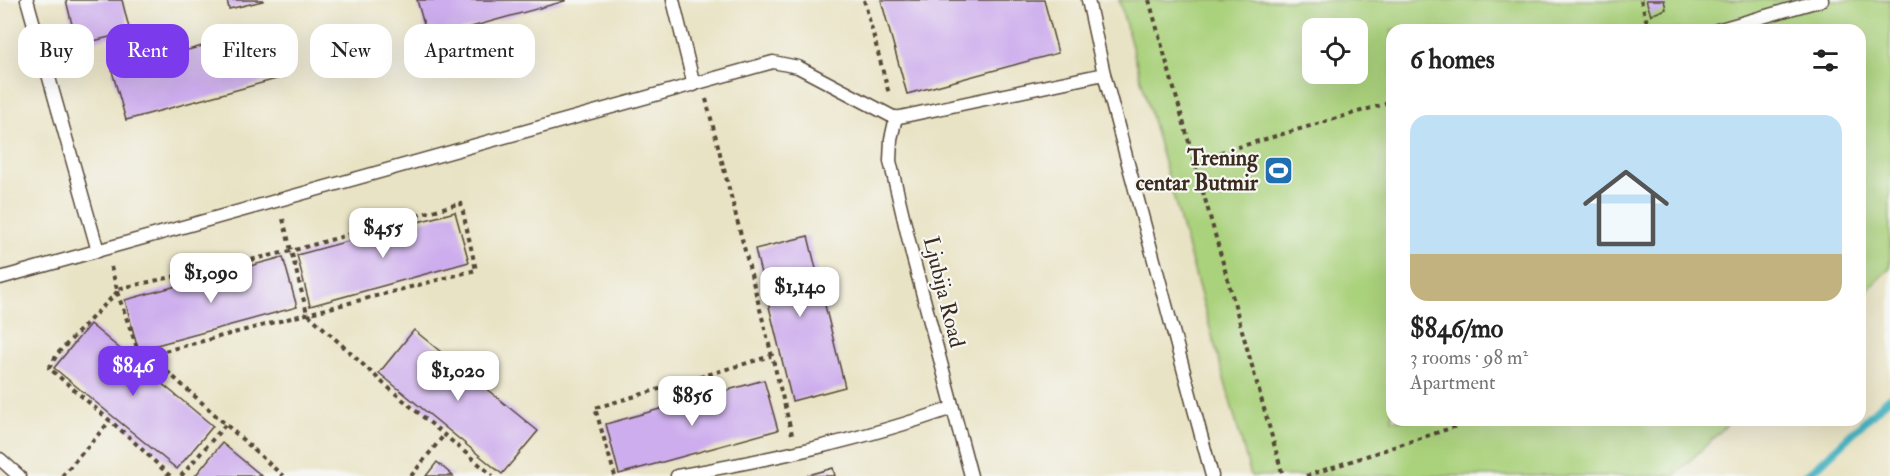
<!DOCTYPE html>
<html lang="en">
<head>
<meta charset="utf-8">
<style>
  body { margin:0; font-family:"IM FELL Double Pica",serif; background:#f2f2f2; color:#222; height:100vh; display:flex; flex-direction:column; font-size:22px; white-space:nowrap }
  * { box-sizing:border-box; margin:0 }
  p { font-size:20px; color:#767676 }
  .icon { flex:none; width:33px; height:33px; fill:none; stroke:currentColor; stroke-width:2; stroke-linecap:round; stroke-linejoin:round }
  .map { position:relative; flex:1; overflow:hidden }
  .panel { position:absolute; left:1386px; top:24px; width:480px; height:402px; display:flex; flex-direction:column; background:#fff; border-radius:18px; box-shadow:0 6px 24px #0002 }
  .panel>* { flex:none }
  .hud { position:absolute; left:18px; top:24px; width:570px; height:54px; display:flex; gap:12px }
  .controls { position:absolute; left:1302px; top:18px; display:grid; gap:12px }
  .controls a { display:grid; place-items:center; width:66px; height:66px; border-radius:12px; background:#fff; box-shadow:0 6px 24px #0002; font-size:30px }
  .price { position:absolute; translate:-50% -51px; padding:0 14px; border-radius:12px; background:#fff; color:#222; font-size:20px; line-height:39px; filter:drop-shadow(0 2px 3px #0008) }
  .price::after { content:''; position:absolute; left:50%; top:36px; width:18px; height:14px; margin-left:-9px; background:inherit; clip-path:polygon(0 0,100% 0,50% 100%) }
  .price.current { background:#7c3aed; color:#fff }
  ul { padding:0; list-style:none }
  li { display:grid; align-content:center; gap:12px; height:318px; padding:0 24px }
  li+li { border-top:2px solid #e0e0e0 }
  li span { display:grid; place-items:center; height:186px; border-radius:18px; color:#555 }
  li>.icon { margin-inline-start:auto }
  span .icon { width:108px; height:108px; fill:#fffc; stroke-width:1 }
  li b { font-size:26px }
  h2 { display:flex; justify-content:space-between; align-items:center; height:72px; padding:0 24px; font-size:26px }
  .pill { padding:0 21px; border-radius:18px; background:#fff; box-shadow:0 6px 24px #0002; font-size:21px; line-height:54px }
  .pill.current { background:#7c3aed; color:#fff }
  .map>svg:first-child { display:block }
  .green { fill:#aad17c; stroke:#727e4d; stroke-width:1.5; fill-rule:evenodd }
  .lines { fill:none; stroke-linecap:round; stroke-linejoin:round }
  .stream { stroke:#46b4c2; stroke-width:8 }
  .building { fill:#cdaded }
  .lane-casing { stroke:#554637; stroke-width:15 }
  .path { stroke:#554637; stroke-width:4; stroke-dasharray:4.5 4.5; stroke-linecap:butt }
  .lane { stroke:#fff; stroke-width:12 }
  .labels { text-anchor:middle; dominant-baseline:central; stroke-width:4.5; stroke-linejoin:round; paint-order:stroke }
  .poi-label { font-size:22px; font-weight:bold; fill:#3b2a1e; stroke:#f6f6f2; text-anchor:end }
  .street-label { font-size:22px; fill:#3b2a1e; stroke:#f6f6f2 }
</style>
</head>
<body>
<div class="map">
<svg width="1890" height="476" viewBox="0 0 1890 476">
  <rect width="100%" height="100%" fill="#f6f6f2"/>
  <filter id="ink" filterUnits="userSpaceOnUse"><feTurbulence type="fractalNoise" baseFrequency=".0167" numOctaves="2"/><feDisplacementMap in="SourceGraphic" scale="12" xChannelSelector="R" yChannelSelector="G"/><feConvolveMatrix kernelMatrix="1 2 1 2 8 2 1 2 1" color-interpolation-filters="sRGB"/></filter>
  <filter id="wash" filterUnits="userSpaceOnUse"><feTurbulence type="fractalNoise" baseFrequency=".008" numOctaves="4" result="noise"/><feDisplacementMap in="SourceGraphic" scale="24" xChannelSelector="R" yChannelSelector="G"/><feGaussianBlur stdDeviation="1.35" result="paint"/><feColorMatrix in="noise" values="0 0 0 0 0 0 0 0 0 0 0 0 0 0 0 0 0 1.4 0 .05"/><feComposite in="paint" operator="in"/></filter>
  <g filter="url(#wash)">
    <rect width="100%" height="100%" fill="#e9e3c5"/>
    <!-- green -->
    <path class="green" d="M 1119,0 L 1890,0 L 1890,268 L 1860,297 L 1860,30 L 1392,30 L 1392,420 L 1732,420 L 1674,476 L 1251,476 ZM 1312,28 L 1358,28 L 1358,74 L 1312,74 Z"/>
    <g class="lines">
      <!-- stream -->
      <path class="stream" d="M 1805,476 L 1819,465 L 1890,397"/>
    </g>
    <g id="blocks">
      <!-- building -->
      <g class="building">
        <path d="M 66,0 L 122,0 L 130,32 L 77,45 Z"/>
        <path d="M 227,0 L 263,0 L 263,1 L 229,9 Z"/>
        <path d="M 417,0 L 565,0 L 565,1 L 428,39 Z"/>
        <path d="M 881,0 L 1044,0 L 1058,53 L 907,94 Z"/>
        <path d="M 1646,0 L 1664,0 L 1666,9 L 1651,15 Z"/>
        <path d="M 271,27 L 284,77 L 126,120 L 112,71 Z"/>
        <path d="M 455,212 L 469,262 L 310,306 L 297,255 Z"/>
        <path d="M 808,236 L 845,387 L 792,401 L 755,249 Z"/>
        <path d="M 283,257 L 297,307 L 138,350 L 125,300 Z"/>
        <path d="M 90,324 L 213,426 L 177,469 L 54,368 Z"/>
        <path d="M 414,330 L 538,431 L 502,474 L 379,373 Z"/>
        <path d="M 764,380 L 778,430 L 619,474 L 606,424 Z"/>
        <path d="M 222,443 L 262,476 L 195,476 Z"/>
        <path d="M 437,462 L 453,476 L 426,476 Z"/>
        <path d="M 833,468 L 835,476 L 808,476 L 808,475 Z"/>
      </g>
    </g>
  </g>
  <g filter="url(#ink)">
    <use href="#blocks" fill-opacity="0" stroke="#554637" stroke-width="1.5"/>
    <g class="lines">
      <defs>
        <g id="lane">
          <path d="M 27,0 L 98,251"/>
          <path d="M 673,0 L 694,85"/>
          <path d="M 1088,0 L 1104,74 L 1212,476"/>
          <path d="M 1717,30 L 1822,0"/>
          <path d="M 896,117 L 891,139 L 890,161 L 912,254 L 971,476"/>
          <path d="M 0,278 L 773,62 L 798,67 L 895,118 L 1104,74"/>
          <path d="M 0,459 L 19,476"/>
          <path d="M 677,476 C 770,459 863,440 952,408"/>
        </g>
      </defs>
      <!-- lane casing -->
      <use href="#lane" class="lane-casing"/>
      <!-- path -->
      <g class="path">
        <path d="M 864,0 L 889,94"/>
        <path d="M 1149,0 L 1283,476"/>
        <path d="M 1641,0 L 1649,30"/>
        <path d="M 1607,30 L 1625,25 L 1638,30"/>
        <path d="M 706,99 L 792,434"/>
        <path d="M 1194,160 L 1392,102"/>
        <path d="M 283,219 L 307,313 L 383,383 L 493,476"/>
        <path d="M 111,267 L 117,289"/>
        <path d="M 117,292 L 140,356 L 149,355"/>
        <path d="M 62,476 L 110,421"/>
        <path d="M 170,476 L 130,438 L 49,368 L 58,353 L 117,292 L 117,289 L 291,251 L 461,203 L 476,270 L 149,355 L 283,476"/>
        <path d="M 181,476 L 226,424"/>
        <path d="M 411,476 L 444,435"/>
        <path d="M 615,476 L 595,408 L 771,356"/>
        <path d="M 1306,476 L 1475,420"/>
      </g>
      <!-- lane -->
      <use href="#lane" class="lane"/>
    </g>
  </g>
  <!-- icons -->
  <defs>
    <symbol id="stadium-square" viewBox="-11 -11 22 22"><rect x="-9" y="-9" width="18" height="18" rx="4" fill="#1f6fb2" stroke="#f6f6f2"/><path d="M0-5a6.5 5 0 1 0 0 10a6.5 5 0 1 0 0-10ZM-3.5-1.8h7v3.6h-7Z" fill="#fff"/></symbol>
  </defs>
  <g fill-rule="evenodd">
    <use href="#stadium-square" x="1262" y="154" width="33" height="33"/>
  </g>
  <g class="labels">
    <!-- poi labels -->
    <g class="poi-label">
      <text x="1258" y="158">Trening<tspan x="1258" dy="25">centar Butmir</tspan></text>
    </g>
    <!-- street labels -->
    <g class="street-label">
      <text transform="translate(944 292) rotate(76)">Ljubija Road</text>
    </g>
  </g>
</svg>
<div class="controls">
<a><svg class="icon" aria-label="locate" viewBox="0 0 24 24"><circle cx="12" cy="12" r="6"/><path d="M12 2v4M12 18v4M2 12h4M18 12h4"/></svg></a>
</div>
<b class="price" style="left:383px;top:259px">$455</b>
<b class="price" style="left:211px;top:304px">$1,090</b>
<b class="price" style="left:800px;top:318px">$1,140</b>
<b class="price current" style="left:133px;top:397px">$846</b>
<b class="price" style="left:458px;top:402px">$1,020</b>
<b class="price" style="left:692px;top:427px">$856</b>
<div class="hud">
<a class="pill">Buy</a>
<a class="pill current">Rent</a>
<a class="pill">Filters</a>
<a class="pill">New</a>
<a class="pill">Apartment</a>
</div>
<section class="panel">
<h2>6 homes<svg class="icon" aria-label="filters" viewBox="0 0 24 24"><path d="M4 7h16M4 17h16"/><circle cx="9" cy="7" r="2"/><circle cx="15" cy="17" r="2"/></svg></h2>
<ul>
<li><span style="background:linear-gradient(#bfe0f5 75%,#c2b280 0)"><svg class="icon" aria-label="home" viewBox="0 0 24 24"><path d="M3 11l9-7 9 7M6 9v11h12V9"/></svg></span><div><b>$846/mo</b><p>3 rooms · 98 m²</p><p>Apartment</p></div></li>
</ul>
</section>
</div>
</body>
</html>
